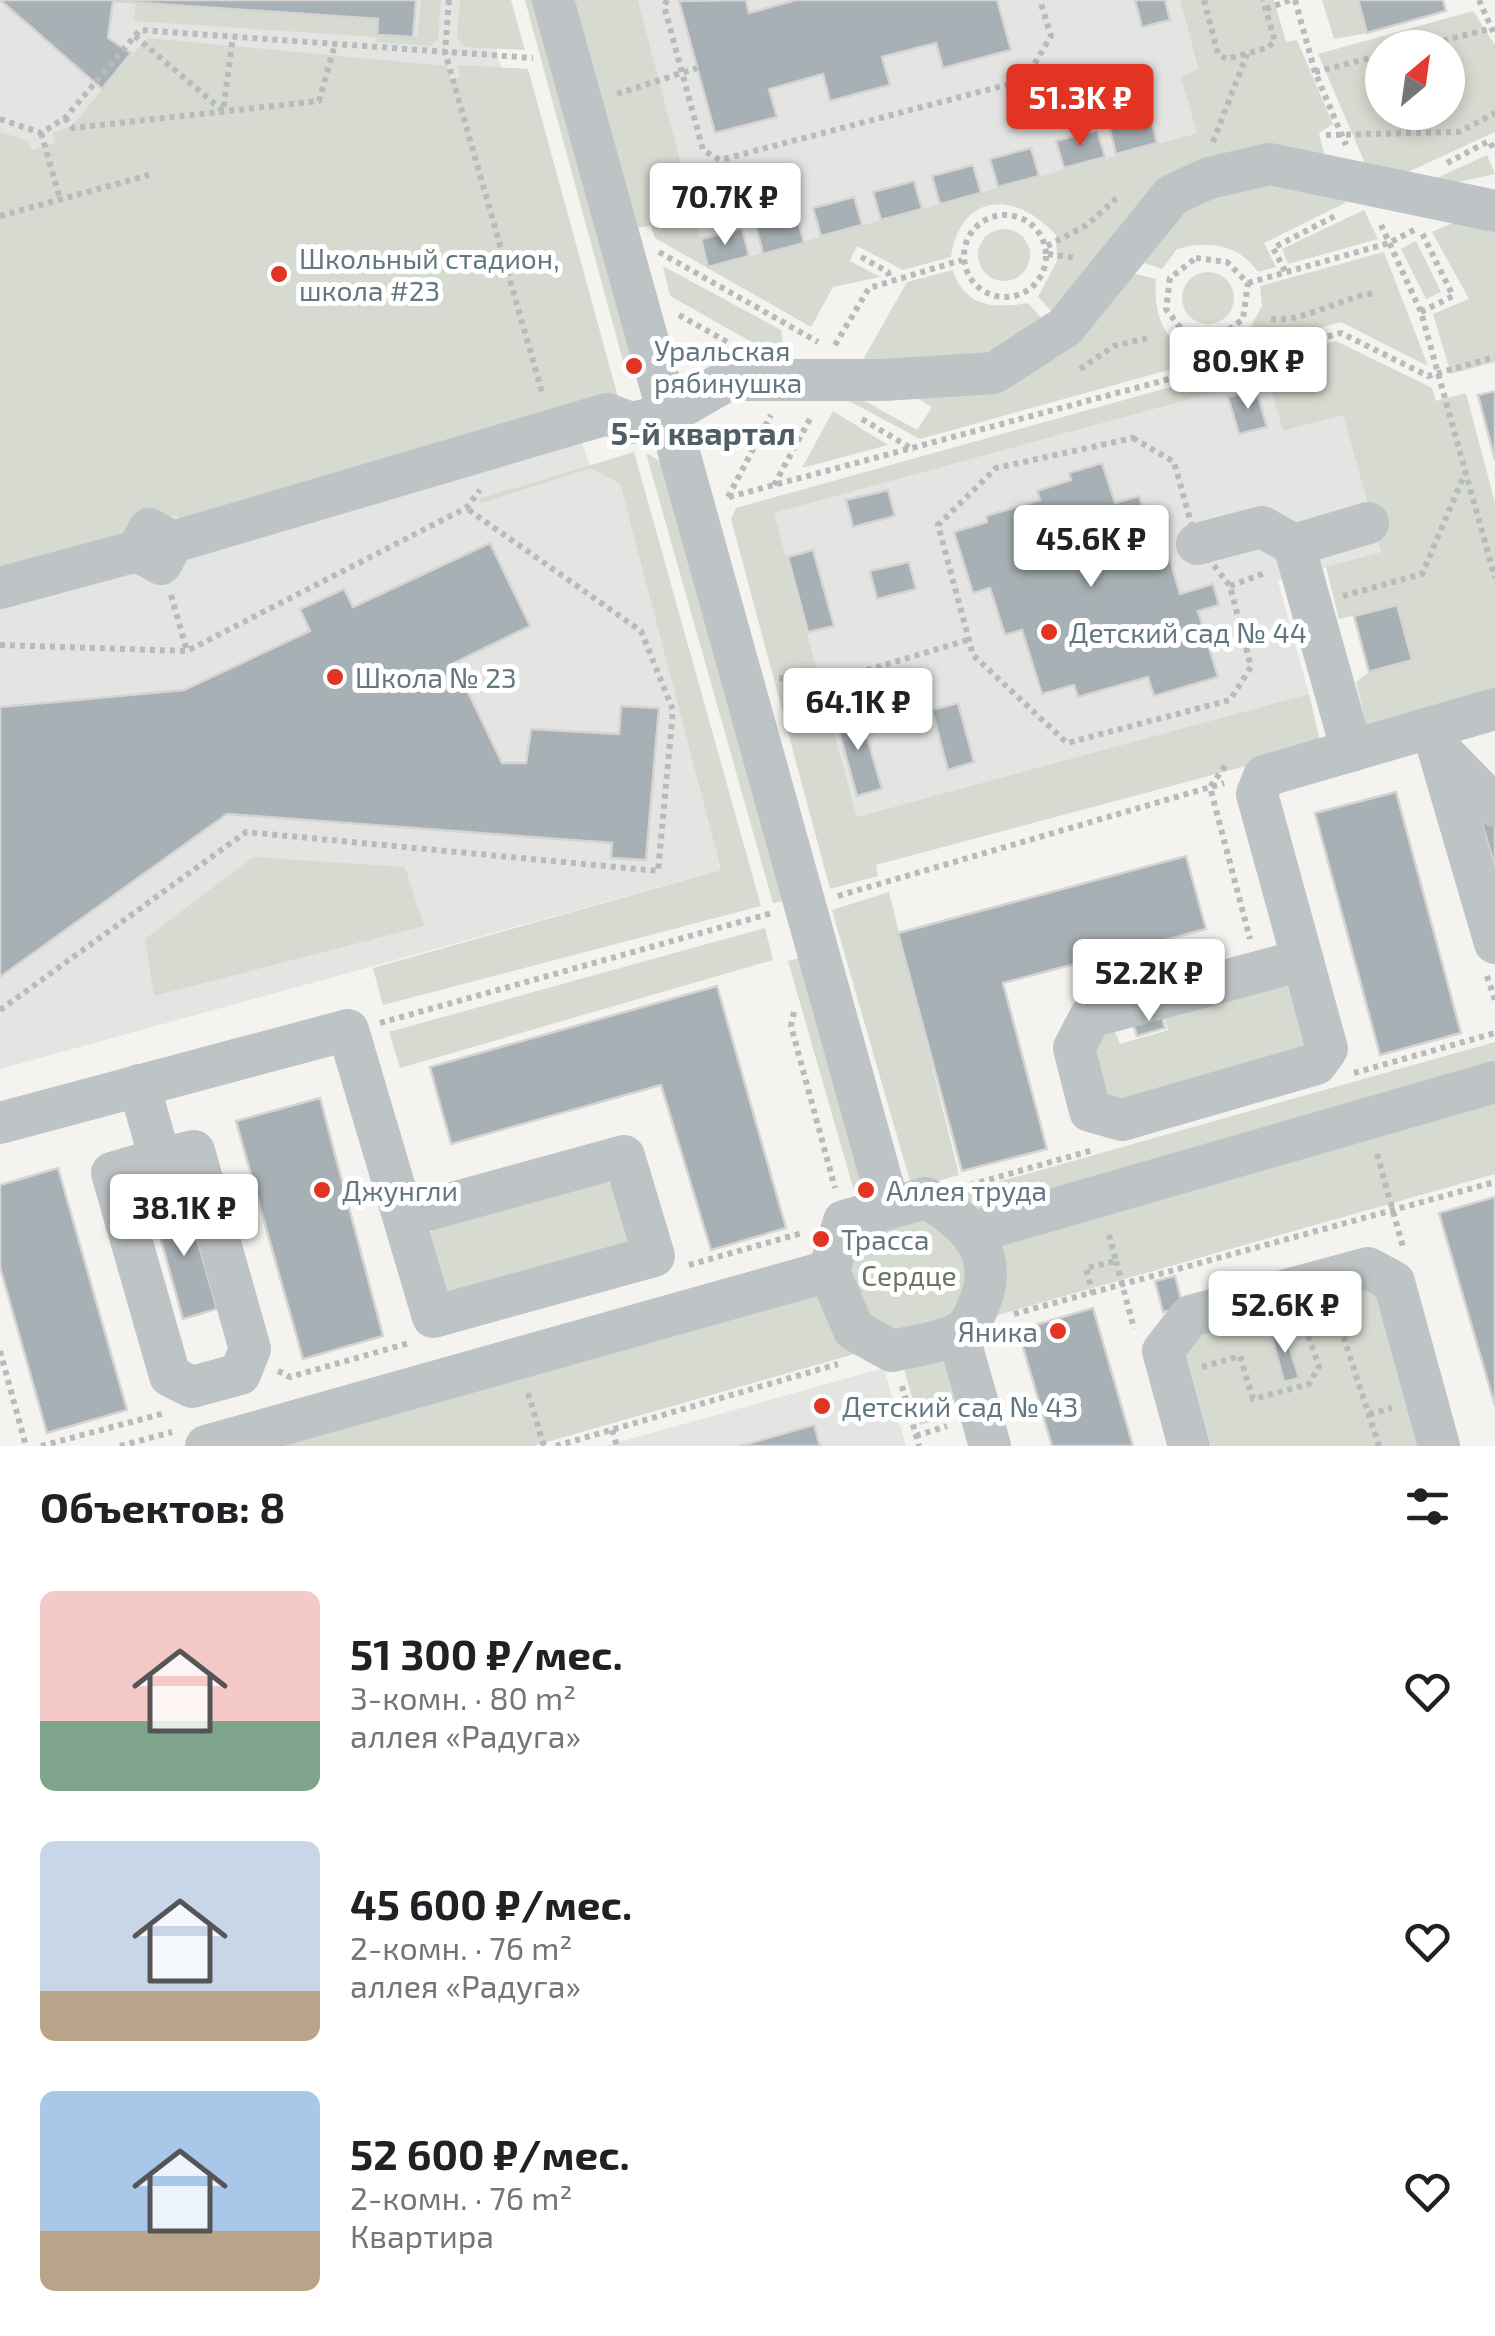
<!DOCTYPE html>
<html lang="ru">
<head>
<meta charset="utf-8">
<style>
  body { margin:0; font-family:"Exo 2",sans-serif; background:#f2f2f2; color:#202124; height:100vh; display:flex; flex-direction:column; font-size:38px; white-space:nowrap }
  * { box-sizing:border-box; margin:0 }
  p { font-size:32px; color:#757577 }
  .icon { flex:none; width:55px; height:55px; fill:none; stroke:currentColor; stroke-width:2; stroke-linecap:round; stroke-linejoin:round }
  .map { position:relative; height:1446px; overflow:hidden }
  .drawer { display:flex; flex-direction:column; background:#fff; flex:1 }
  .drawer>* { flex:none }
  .needle { width:65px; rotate:29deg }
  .tools { position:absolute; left:1365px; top:30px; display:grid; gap:20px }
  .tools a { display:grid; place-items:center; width:100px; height:100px; border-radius:50%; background:#fff; box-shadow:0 5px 15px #0003; font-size:50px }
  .price { position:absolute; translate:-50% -85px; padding:0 22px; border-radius:10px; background:#fff; color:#222; font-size:32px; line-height:65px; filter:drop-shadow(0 2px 5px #0008) }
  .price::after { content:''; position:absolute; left:50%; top:60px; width:30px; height:22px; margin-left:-15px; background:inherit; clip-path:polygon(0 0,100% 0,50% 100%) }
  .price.selected { background:#e13422; color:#fff }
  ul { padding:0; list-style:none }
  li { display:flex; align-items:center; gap:30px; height:250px; padding:0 40px }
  li span { display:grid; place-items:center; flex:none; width:280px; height:200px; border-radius:15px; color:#555 }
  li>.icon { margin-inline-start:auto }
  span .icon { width:120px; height:120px; fill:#fffc; stroke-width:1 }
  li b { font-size:42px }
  h2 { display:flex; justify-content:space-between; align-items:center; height:120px; padding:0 40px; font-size:42px }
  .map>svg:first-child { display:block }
  .built { fill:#e4e5e3 }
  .green { fill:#d6dad0; fill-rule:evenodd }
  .building { fill:#a7b0b4; stroke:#d5d4d2; stroke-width:2.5 }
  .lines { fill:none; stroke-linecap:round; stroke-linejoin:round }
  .path { stroke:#b8bbbc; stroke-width:6; stroke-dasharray:5 5; stroke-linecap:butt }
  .minor { stroke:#bec3c5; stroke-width:42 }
  .poi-dot { fill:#e13422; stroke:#fff; stroke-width:4 }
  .labels { text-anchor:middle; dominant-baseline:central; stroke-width:10; stroke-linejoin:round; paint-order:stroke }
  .poi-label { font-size:28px; fill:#637780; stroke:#fff; text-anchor:start }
  .park-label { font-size:28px; fill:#697761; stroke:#fff }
  .quarter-label { font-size:32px; font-weight:bold; fill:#505f65; stroke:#fff }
</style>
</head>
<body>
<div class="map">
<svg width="1495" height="1446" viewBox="0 0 1495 1446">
  <rect width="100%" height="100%" fill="#f4f3ef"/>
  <!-- built -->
  <g class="built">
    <path d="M 0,0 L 483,0 L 501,66 L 569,407 L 591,468 L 620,484 L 721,870 L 0,1069 Z"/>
    <path d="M 638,0 L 1180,0 L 1198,70 L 1182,77 L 1197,133 L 707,269 Z"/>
    <path d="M 1269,378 L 1283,431 L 1343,414 L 1381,552 L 1278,581 L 1309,694 L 857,818 L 773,513 Z"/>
    <path d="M 884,1368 L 906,1446 L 605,1446 Z"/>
  </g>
  <!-- green -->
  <g class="green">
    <path d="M 136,0 L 384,15 L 386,35 L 417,37 L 421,0 L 441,0 L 438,39 L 430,46 L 376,42 L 376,37 L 134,21 Z"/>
    <path d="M 460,0 L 511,0 L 525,50 L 465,47 L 457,38 Z"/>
    <path d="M 525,0 L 548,0 L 645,372 L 627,376 Z"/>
    <path d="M 566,0 L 638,0 L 708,268 L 1197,133 L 1181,77 L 1198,69 L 1180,0 L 1274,0 L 1286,42 L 1297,40 L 1333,124 L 1319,133 L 1327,165 L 1218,165 L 1058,318 L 1038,297 L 1057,261 L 1056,235 C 1017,191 961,191 951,257 L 903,270 L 857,246 L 850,261 L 880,277 L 833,287 L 811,327 L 655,238 L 651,226 L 628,229 Z"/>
    <path d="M 1322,0 L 1357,0 L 1367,33 L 1334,39 Z"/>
    <path d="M 1473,11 L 1495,45 L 1495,132 L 1386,182 L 1370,175 L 1318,54 ZM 1382,48 L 1448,48 L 1448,112 L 1382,112 Z"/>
    <path d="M 147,38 L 447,66 L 451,79 L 460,77 L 457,65 L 528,69 L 618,397 L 181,526 L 177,515 L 119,533 L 122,543 L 0,578 L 0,132 L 29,141 L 32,150 L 54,143 L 53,133 L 71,126 Z"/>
    <path d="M 1487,155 L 1495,174 L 1421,190 L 1417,187 Z"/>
    <path d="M 1269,178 L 1337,184 L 1345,203 L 1264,243 L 1276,267 L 1258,272 C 1239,244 1208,240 1177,249 L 1162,269 L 1130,258 L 1176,207 Z"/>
    <path d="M 1364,210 L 1378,239 L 1288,264 L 1282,249 Z"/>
    <path d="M 1469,216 L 1495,219 L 1495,362 L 1451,374 L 1433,314 L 1469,299 L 1432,232 Z"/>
    <circle cx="1004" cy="255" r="26"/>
    <path d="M 1416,241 L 1441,292 L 1426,299 L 1401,249 Z"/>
    <path d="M 1384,252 L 1428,366 L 1341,322 L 920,439 L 819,385 L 836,385 L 917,430 L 932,407 L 903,390 L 995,381 L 1120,270 L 1156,279 C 1151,338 1185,367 1242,342 L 1262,306 L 1260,286 Z"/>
    <path d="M 663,266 L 781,330 L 787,362 L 670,296 Z"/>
    <path d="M 953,270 C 964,307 994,309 1028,303 L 1048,325 L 993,361 L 890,374 L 864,358 L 907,282 Z"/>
    <circle cx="1208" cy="298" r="26"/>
    <path d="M 1336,341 L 1432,388 L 1436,401 L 1466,393 L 1495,503 L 1495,693 L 1367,728 L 1356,682 L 1369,672 L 1412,660 L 1397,606 L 1339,619 L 1326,567 L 1381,552 L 1343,415 L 1283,431 L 1268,378 L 774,513 L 857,817 L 1309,694 L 1321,746 L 876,865 L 878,876 L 830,889 L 731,519 L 736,508 Z"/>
    <path d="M 833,411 L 888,445 L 802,468 Z"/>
    <path d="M 634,452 L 761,906 L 383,1005 L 373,968 L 721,870 L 620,484 L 591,468 L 481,503 L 479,499 Z"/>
    <path d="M 646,453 L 673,468 L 796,898 L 773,903 Z"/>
    <path d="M 253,857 L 405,867 L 424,926 L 154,996 L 145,939 Z"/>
    <path d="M 889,892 L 959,1175 L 912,1188 L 832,910 Z"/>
    <path d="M 765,928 L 773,960 L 400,1068 L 389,1032 Z"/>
    <path d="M 811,955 L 880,1199 L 858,1205 L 788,961 Z"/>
    <path d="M 1286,982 L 1306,1046 L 1119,1101 L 1103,1097 L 1087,1049 L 1094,1029 L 1114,1029 L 1120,1044 L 1168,1030 L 1162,1008 Z"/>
    <path d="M 1495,1042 L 1495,1074 L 971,1224 L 941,1198 Z"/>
    <path d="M 1495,1091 L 1495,1174 L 980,1320 L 980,1237 Z"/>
    <path d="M 598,1178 L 618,1187 L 633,1235 L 623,1251 L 459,1297 L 438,1287 L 425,1240 L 439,1221 Z"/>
    <path d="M 920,1207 L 972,1247 L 966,1313 L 903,1344 L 860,1325 L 845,1249 L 856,1231 Z"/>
    <path d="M 824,1279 L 868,1350 L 533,1446 L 225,1446 Z"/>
    <path d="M 1363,1284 L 1381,1294 L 1427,1446 L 1211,1446 L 1188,1362 L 1180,1362 L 1193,1331 Z"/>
    <path d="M 947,1342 L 967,1411 L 920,1425 L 900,1355 Z"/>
  </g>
  <!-- building -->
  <g class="building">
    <path d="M 0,0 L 416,0 L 413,37 L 377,35 L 378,19 L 113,1 L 108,38 L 131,53 L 102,89 Z"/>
    <path d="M 746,0 L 749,13 L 796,0 L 997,0 L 1011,50 L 943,68 L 936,43 L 882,57 L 890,85 L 830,101 L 823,74 L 769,89 L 777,117 L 715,133 L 679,1 Z"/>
    <path d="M 1135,0 L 1165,0 L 1170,20 L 1142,27 Z"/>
    <path d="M 1358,0 L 1443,0 L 1446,11 L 1367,33 Z"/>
    <path d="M 1150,115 L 1157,143 L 1116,154 L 1109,126 Z"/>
    <path d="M 1097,130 L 1105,157 L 1064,168 L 1056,141 Z"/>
    <path d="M 1031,148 L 1039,176 L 998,187 L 990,159 Z"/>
    <path d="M 973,165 L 981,193 L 940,204 L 932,176 Z"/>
    <path d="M 914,181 L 922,209 L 881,220 L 873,192 Z"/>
    <path d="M 854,197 L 862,225 L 821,236 L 813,208 Z"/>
    <path d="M 797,215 L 804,243 L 763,254 L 756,226 Z"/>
    <path d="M 742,228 L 749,256 L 708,267 L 701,239 Z"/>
    <path d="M 1256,389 L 1267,427 L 1239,434 L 1228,397 Z"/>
    <path d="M 1495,391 L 1495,460 L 1478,395 Z"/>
    <path d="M 1102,463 L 1115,503 L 1139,496 L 1144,512 L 1155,509 L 1180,594 L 1213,584 L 1219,605 L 1198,611 L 1218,677 L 1154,696 L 1148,677 L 1078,697 L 1074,685 L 1042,694 L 1022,630 L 1005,635 L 990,588 L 973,593 L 954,532 L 987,522 L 986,516 L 1040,500 L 1037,491 L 1071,480 L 1069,473 Z"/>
    <path d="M 888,490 L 895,516 L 853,527 L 846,500 Z"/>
    <path d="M 490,543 L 530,626 L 454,663 L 502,763 L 526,763 L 531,729 L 619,734 L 621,706 L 659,708 L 646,860 L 611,858 L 612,843 L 227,814 L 0,977 L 0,707 L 184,690 L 310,631 L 300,609 L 344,589 L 353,607 Z"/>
    <path d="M 813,550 L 834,626 L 808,632 L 788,557 Z"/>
    <path d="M 909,562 L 916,589 L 877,599 L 870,571 Z"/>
    <path d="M 1397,605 L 1412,660 L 1369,672 L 1354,616 Z"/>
    <path d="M 958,703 L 974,762 L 948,770 L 932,710 Z"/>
    <path d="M 859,710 L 882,789 L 857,796 L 835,717 Z"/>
    <path d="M 1396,792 L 1461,1033 L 1380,1055 L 1315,813 Z"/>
    <path d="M 1495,809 L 1495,867 L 1479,814 Z"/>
    <path d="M 1186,856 L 1206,929 L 1003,983 L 1047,1149 L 962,1171 L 898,933 Z"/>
    <path d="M 717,986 L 786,1228 L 711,1250 L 661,1085 L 451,1144 L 430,1067 Z"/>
    <path d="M 1161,1012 L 1165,1028 L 1137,1036 L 1132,1021 Z"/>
    <path d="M 320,1098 L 383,1336 L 303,1359 L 236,1121 Z"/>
    <path d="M 58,1168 L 127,1410 L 47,1433 L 0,1267 L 0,1185 Z"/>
    <path d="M 1495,1197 L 1495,1406 L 1439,1213 Z"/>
    <path d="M 186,1199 L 217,1309 L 183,1319 L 152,1208 Z"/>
    <path d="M 1175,1276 L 1183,1307 L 1163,1312 L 1155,1281 Z"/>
    <path d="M 1093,1308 L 1133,1446 L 1052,1446 L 1018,1330 Z"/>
    <path d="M 1284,1329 L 1299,1378 L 1284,1382 L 1271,1333 Z"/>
    <path d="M 814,1425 L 820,1446 L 740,1446 Z"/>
  </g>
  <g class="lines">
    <!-- path -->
    <g class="path">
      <path d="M 449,0 L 445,52 L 543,396"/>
      <path d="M 667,0 L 664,6 L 703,150 L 720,160 L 1025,80 L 1051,36 L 1040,0"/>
      <path d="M 1204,0 L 1218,54 L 1227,59 L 1267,48 L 1275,41 L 1263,0"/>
      <path d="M 1295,0 L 1315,72 L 1346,145"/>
      <path d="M 1479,0 L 1495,36"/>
      <path d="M 1266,9 L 1290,0"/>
      <path d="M 135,36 L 223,111 L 233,37"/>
      <path d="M 1414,48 L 1489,29"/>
      <path d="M 1315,72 L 1382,55"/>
      <path d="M 617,94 L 697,68"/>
      <path d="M 65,118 L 73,128 L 319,101 L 335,44"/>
      <path d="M 0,119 L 41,133 L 65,118 L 140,30 L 533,58"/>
      <path d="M 41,133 L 60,199"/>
      <path d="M 1326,135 L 1459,132 L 1495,113"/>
      <path d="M 1213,142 L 1247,54"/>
      <path d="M 1447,163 L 1489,141 L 1495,151"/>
      <circle cx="1005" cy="256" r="41"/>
      <path d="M 0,216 L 149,175"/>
      <path d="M 1381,225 L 1421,312 L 1495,578"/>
      <path d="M 1047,246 L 1087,225 L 1119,196"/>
      <path d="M 659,252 L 818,342"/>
      <path d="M 1048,254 L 1076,258"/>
      <path d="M 861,257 L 888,272 L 890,281"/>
      <path d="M 1196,258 L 1227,262 L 1248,283 L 1243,319 L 1218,338 L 1186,335 L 1166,309 L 1170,278 Z"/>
      <path d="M 1285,271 L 1273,248 L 1337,215"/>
      <path d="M 1248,283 L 1389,243 L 1414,230"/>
      <path d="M 1421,312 L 1453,296 L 1422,233"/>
      <path d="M 679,315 L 729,343"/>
      <path d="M 1271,319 C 1308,322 1339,297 1376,293"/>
      <path d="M 1218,338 L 1226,364"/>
      <path d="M 835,345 L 869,288 L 962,260"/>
      <path d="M 1080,369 L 1114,346 L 1148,338"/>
      <path d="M 862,419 L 914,450"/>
      <path d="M 1133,438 L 1174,462 L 1197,544 L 1230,586 L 1251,667 L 1230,700 L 1067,743 L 973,655 L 938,525 L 996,468 Z"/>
      <path d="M 774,485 L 811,417"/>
      <path d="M 728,497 L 771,415"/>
      <path d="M 729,497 L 1341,333 L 1428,376 L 1495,357"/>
      <path d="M 1230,586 L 1265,573"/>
      <path d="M 171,595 L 187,651"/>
      <path d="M 1343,596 L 1422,574 L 1465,473"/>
      <path d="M 0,645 L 187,651 L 466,508 L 480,490"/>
      <path d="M 779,678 L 820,684 L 968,640"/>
      <path d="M 1225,766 L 1210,787 L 1250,939"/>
      <path d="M 838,896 L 1224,783"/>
      <path d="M 1487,976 L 1495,1000"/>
      <path d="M 0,1010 L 246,832 L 658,871 L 673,710 L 641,631 L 466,508"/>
      <path d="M 794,1012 L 791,1026 L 835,1188"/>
      <path d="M 380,1023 L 772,913"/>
      <path d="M 1354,1073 L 1495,1033"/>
      <path d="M 1377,1154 L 1403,1247"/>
      <path d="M 970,1185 L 1093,1150"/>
      <path d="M 1116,1261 L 1134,1329"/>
      <path d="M 689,1265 L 802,1233"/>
      <path d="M 1093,1294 L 1086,1268 L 1116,1261 L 1108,1231"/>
      <path d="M 1014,1314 L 1495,1182"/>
      <path d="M 0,1351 L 26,1446"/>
      <path d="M 1202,1367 L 1240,1356 L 1253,1399 L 1309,1384 L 1319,1366 L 1308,1336 L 1340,1326 L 1379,1446"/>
      <path d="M 278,1371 L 290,1377 L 409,1343"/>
      <path d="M 902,1386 L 919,1446"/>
      <path d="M 528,1393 L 544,1446"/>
      <path d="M 1369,1414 L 1392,1408"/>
      <path d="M 612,1430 L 617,1446"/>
      <path d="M 916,1436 L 947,1426"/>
      <path d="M 41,1446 L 165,1413"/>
      <path d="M 120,1446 L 172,1432"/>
      <path d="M 556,1446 L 838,1364"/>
    </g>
    <!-- minor -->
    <g class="minor">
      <path d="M 553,0 L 889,1207"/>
      <path d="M 173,542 L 161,564 L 137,551 L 149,529 L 173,542 L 607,414 L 631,423 L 667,415 L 728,380 L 884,380 L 994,373 L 1065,327 L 1172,195 L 1209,178 L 1270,164 L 1495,211"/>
      <path d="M 1197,544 L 1262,527 L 1294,545 L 1368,523"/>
      <path d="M 1294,545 L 1352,751"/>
      <path d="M 0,588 L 137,551"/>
      <path d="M 1432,728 L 1495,943"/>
      <path d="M 1442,752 L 1495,806"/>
      <path d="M 1303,960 L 1090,1017 L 1074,1048 L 1090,1111 L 1122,1120 L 1316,1064 L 1327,1049 L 1257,794 L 1264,776 L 1495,709"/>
      <path d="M 139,1085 L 160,1159 L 194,1151 L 250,1349 L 240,1374 L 192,1387 L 170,1376 L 112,1173 L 160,1159"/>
      <path d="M 0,1123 L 348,1030 L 433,1317 L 654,1256 L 624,1156 L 405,1216"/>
      <path d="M 926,1198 C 970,1222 1002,1256 977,1309 C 973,1319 969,1328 959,1333 C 941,1343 913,1346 892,1351 L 854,1330 L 829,1271 L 844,1221 Z"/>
      <path d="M 971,1233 L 1495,1082"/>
      <path d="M 958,1334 L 990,1446"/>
      <path d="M 206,1446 L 829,1271"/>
      <path d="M 1189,1446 L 1163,1351 L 1190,1316 L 1368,1268 L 1394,1282 L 1439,1446"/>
    </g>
  </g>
  <!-- markers -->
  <g class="poi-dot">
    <circle cx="279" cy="274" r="10"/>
    <circle cx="634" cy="366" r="10"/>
    <circle cx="1049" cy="632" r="10"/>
    <circle cx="335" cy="677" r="10"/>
    <circle cx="322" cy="1190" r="10"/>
    <circle cx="866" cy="1190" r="10"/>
    <circle cx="821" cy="1239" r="10"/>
    <circle cx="1058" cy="1331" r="10"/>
    <circle cx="822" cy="1406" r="10"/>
  </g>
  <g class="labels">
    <!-- poi labels -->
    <g class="poi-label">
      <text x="299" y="258">Школьный стадион,<tspan x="299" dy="32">школа #23</tspan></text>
      <text x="654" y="350">Уральская<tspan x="654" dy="32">рябинушка</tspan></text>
      <text x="1069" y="632">Детский сад № 44</text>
      <text x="355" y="677">Школа № 23</text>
      <text x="342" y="1190">Джунгли</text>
      <text x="886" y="1190">Аллея труда</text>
      <text x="841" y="1239">Трасса</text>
      <text x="1038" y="1331" text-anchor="end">Яника</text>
      <text x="842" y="1406">Детский сад № 43</text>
    </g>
    <!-- park labels -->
    <g class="park-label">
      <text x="909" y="1275">Сердце</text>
    </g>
    <!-- quarter labels -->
    <g class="quarter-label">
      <text x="703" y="432">5-й квартал</text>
    </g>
  </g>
</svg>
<div class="tools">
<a><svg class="needle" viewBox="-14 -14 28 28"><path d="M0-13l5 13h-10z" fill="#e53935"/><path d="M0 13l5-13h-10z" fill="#757577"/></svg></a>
</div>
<b class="price selected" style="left:1080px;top:149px">51.3K ₽</b>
<b class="price" style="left:725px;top:248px">70.7K ₽</b>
<b class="price" style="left:1248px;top:412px">80.9K ₽</b>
<b class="price" style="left:1091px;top:590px">45.6K ₽</b>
<b class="price" style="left:858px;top:753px">64.1K ₽</b>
<b class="price" style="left:1149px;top:1024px">52.2K ₽</b>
<b class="price" style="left:184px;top:1259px">38.1K ₽</b>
<b class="price" style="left:1285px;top:1356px">52.6K ₽</b>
</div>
<section class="drawer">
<h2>Объектов: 8<svg class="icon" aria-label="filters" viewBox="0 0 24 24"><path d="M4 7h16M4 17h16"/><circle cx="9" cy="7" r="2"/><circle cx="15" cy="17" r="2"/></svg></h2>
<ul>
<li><span style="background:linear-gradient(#f6c9c9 65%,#7fa58c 0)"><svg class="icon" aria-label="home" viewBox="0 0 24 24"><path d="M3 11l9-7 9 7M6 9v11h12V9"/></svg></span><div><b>51 300 ₽/мес.</b><p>3-комн. · 80 m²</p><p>аллея «Радуга»</p></div><svg class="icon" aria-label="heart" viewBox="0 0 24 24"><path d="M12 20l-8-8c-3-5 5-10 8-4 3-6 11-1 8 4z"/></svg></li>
<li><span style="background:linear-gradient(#c9d6e8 75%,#b9a48a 0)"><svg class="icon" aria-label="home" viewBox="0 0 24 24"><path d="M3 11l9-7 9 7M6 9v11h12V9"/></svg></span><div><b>45 600 ₽/мес.</b><p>2-комн. · 76 m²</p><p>аллея «Радуга»</p></div><svg class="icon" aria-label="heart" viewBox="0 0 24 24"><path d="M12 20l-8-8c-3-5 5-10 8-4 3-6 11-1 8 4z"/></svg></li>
<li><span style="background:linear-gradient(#a9c7e8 70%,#b9a48a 0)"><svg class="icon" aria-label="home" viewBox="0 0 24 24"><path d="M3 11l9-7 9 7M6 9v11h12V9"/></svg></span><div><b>52 600 ₽/мес.</b><p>2-комн. · 76 m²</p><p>Квартира</p></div><svg class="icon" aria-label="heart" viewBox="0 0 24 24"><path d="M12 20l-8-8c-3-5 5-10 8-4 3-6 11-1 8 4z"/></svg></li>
</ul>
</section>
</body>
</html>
